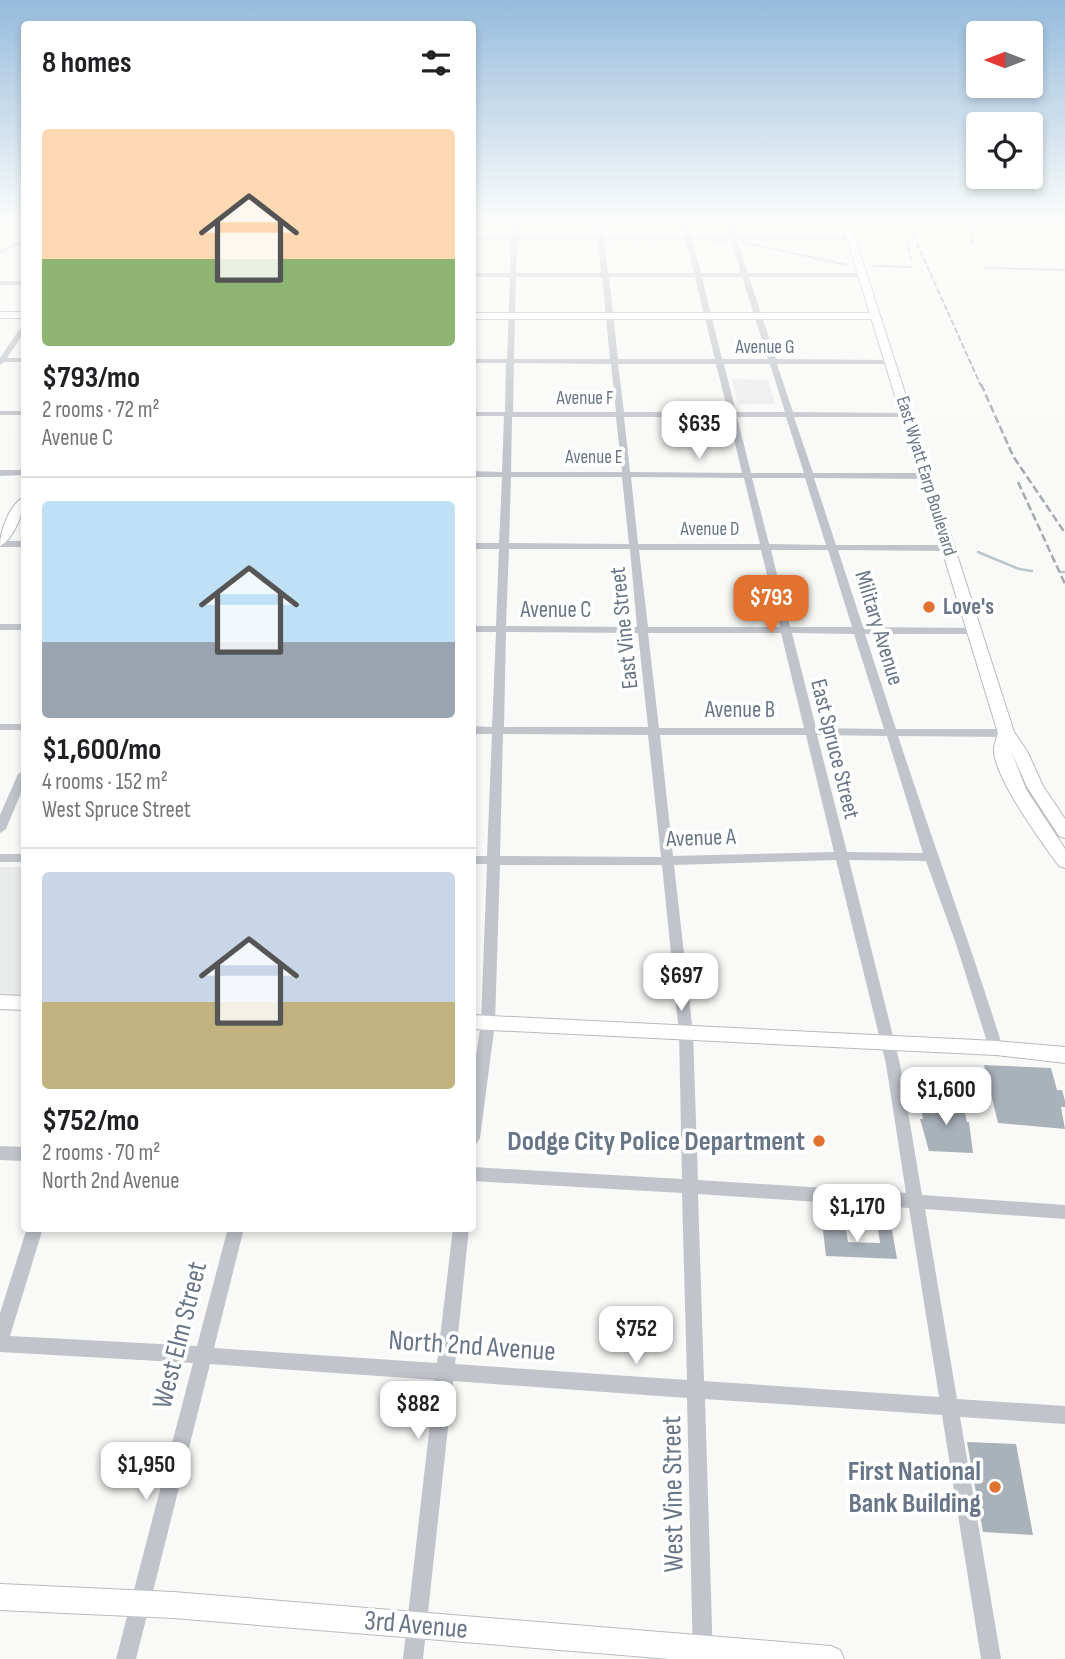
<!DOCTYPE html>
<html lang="en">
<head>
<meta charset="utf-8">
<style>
  body { margin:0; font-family:"Sofia Sans Condensed",sans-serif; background:#f2f2f2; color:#202124; height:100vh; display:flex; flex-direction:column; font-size:26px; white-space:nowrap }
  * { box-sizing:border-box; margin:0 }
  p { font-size:23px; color:#757577 }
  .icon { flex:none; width:38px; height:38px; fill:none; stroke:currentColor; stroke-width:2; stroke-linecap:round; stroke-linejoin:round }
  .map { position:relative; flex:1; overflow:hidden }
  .panel { position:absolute; left:21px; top:21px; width:455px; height:1211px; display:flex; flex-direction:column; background:#fff; border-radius:7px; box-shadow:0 4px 10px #0003 }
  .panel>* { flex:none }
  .needle { width:46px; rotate:270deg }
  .controls { position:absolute; left:966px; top:21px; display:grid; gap:14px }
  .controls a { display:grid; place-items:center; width:77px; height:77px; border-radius:7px; background:#fff; box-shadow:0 4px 10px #0003; font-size:35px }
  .price { position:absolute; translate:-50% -60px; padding:0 16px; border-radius:14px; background:#fff; color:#222; font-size:23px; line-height:46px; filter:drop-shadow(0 2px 4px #0008) }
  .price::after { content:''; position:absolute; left:50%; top:42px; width:21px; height:16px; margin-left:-10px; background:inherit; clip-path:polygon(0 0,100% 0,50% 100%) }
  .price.active { background:#e17230; color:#fff }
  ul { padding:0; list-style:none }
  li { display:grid; align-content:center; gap:14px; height:371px; padding:0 21px }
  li+li { border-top:2px solid #e0e0e0 }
  li span { display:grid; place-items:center; height:217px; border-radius:7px; color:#555 }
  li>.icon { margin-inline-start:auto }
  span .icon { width:126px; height:126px; fill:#fffc; stroke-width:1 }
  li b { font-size:30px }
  h2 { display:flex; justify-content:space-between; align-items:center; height:84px; padding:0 21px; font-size:30px }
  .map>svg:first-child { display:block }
  .built { fill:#eaeceb }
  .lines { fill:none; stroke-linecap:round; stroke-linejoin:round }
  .stream-far1 { stroke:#bcc5cb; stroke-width:2 }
  .stream { stroke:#bcc5cb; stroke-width:2.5 }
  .building { fill:#a9b1b9 }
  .secondary-casing { stroke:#b6bac0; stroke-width:2 }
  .primary-casing { stroke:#b7babf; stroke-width:2 }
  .street { fill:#c1c4ca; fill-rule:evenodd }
  .secondary { fill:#fff; fill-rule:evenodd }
  .primary { fill:#fff; fill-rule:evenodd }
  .rail-far1 { stroke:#a4aab1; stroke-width:2; stroke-dasharray:6 2.5; stroke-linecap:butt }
  .rail { stroke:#a4aab1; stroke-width:2.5; stroke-dasharray:8 3.5; stroke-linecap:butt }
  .poi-dot { fill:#e17230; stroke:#fff; stroke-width:2.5 }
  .labels { text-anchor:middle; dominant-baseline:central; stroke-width:7; stroke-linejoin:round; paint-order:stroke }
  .far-street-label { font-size:19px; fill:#697688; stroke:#fff }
  .poi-label { font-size:23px; font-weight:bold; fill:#697688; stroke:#fff; text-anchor:start }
  .street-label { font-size:23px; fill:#697688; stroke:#fff }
  .near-poi-label { font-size:28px; font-weight:bold; fill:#697688; stroke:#fff; text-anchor:end }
  .near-street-label { font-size:28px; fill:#697688; stroke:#fff }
</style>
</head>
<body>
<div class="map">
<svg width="1065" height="1659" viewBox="0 0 1065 1659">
  <rect width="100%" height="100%" fill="#f9faf7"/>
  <!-- built -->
  <g class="built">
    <path d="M 732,379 L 768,380 L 775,404 L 738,404 Z"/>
    <rect x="0" y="867" width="24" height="128"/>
  </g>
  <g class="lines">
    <!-- stream-far1 -->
    <g class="stream-far1">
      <path d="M 712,241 L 727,242"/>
      <path d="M 741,242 L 847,265"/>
      <path d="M 874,266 L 911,267"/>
      <path d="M 986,268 L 1065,270"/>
    </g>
    <!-- stream -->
    <g class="stream">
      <path d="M 978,552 L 1019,569 L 1032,571"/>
      <path d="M 1061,572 L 1065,572"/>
    </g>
  </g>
  <!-- building -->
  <g class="building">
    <path d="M 984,1065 L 1051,1068 L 1057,1090 L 1062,1090 L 1065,1101 L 1065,1107 L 1061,1107 L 1065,1129 L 998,1123 Z"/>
    <path d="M 933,1101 L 963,1105 L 967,1122 L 969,1122 L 973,1153 L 929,1151 L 920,1119 L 923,1119 L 920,1102 Z"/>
    <path d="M 822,1222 L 845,1223 L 848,1242 L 880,1243 L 878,1229 L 892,1230 L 897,1259 L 826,1256 Z"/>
    <path d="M 967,1442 L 1016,1444 L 1033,1535 L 983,1532 Z"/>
  </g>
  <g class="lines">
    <defs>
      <g id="secondary">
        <rect x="0" y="312" width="24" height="6"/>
        <path d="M 472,313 L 875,313 L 880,316 L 875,319 L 472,319 Z"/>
        <path d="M 24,497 C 25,510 14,539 0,546 C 0,530 10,504 24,497 Z"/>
        <path d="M 0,995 L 24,996 L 24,1010 L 0,1009 Z"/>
        <path d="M 472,1015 L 996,1041 L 1065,1047 L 1065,1063 L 996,1055 L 472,1029 Z"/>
        <path d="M 0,1584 L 173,1592 L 831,1646 L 840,1650 L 844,1659 L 670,1659 L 173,1618 L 0,1610 Z"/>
      </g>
      <path id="primary" d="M 841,219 L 849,219 L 1014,732 L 1027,751 L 1043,786 L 1065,819 L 1065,838 L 1059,836 L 1027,787 L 1011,751 L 1026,789 L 1065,849 L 1065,868 L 1059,866 C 1042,843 993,776 994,749 C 994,744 997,738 998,733 Z"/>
    </defs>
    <!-- secondary casing -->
    <use href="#secondary" class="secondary-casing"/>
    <!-- primary casing -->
    <use href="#primary" class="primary-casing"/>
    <!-- street -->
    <g class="street">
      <path d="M 512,219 L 518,219 L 518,237 L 598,237 L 596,219 L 602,219 L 604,237 L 685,237 L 681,219 L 687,219 L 691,237 L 729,236 L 724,219 L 730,219 L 736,236 L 851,236 L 854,238 L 851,240 L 737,240 L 748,273 L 862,273 L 865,275 L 862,277 L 749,277 L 776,359 L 890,360 L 894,362 L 890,364 L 777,364 L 793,412 L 906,413 L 910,415 L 906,417 L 794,417 L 813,473 L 926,473 L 930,476 L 926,479 L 814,478 L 836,545 L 948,545 L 953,548 L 948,551 L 838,550 L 863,627 L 974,628 L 979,631 L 974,634 L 865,634 L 896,729 L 1006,729 L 1012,733 L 1006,737 L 898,736 C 932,840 970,943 1003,1048 L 1001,1052 L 996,1054 L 991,1052 L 989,1048 L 956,944 L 926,861 L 849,860 L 900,1064 L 922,1195 L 1065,1205 L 1065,1219 L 925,1209 L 957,1399 L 1065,1406 L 1065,1424 L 960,1417 L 1001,1659 L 981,1659 L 942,1415 L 705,1399 L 713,1659 L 693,1659 L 687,1398 L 453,1381 L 423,1659 L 403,1659 L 435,1380 L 210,1364 L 136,1659 L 116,1659 L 193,1363 L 0,1352 L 0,1313 L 27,1228 L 43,1228 L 10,1336 L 197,1346 L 228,1228 L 244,1228 L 214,1348 L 437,1363 L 453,1228 L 469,1228 L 455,1364 L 687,1380 L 682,1193 L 472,1181 L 472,1167 L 682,1179 L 679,1033 L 662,865 L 500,865 L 495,1023 L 480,1138 L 477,1143 L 472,1144 L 472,1081 L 481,1023 L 487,864 L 472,864 L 472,856 L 487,856 L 492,734 L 472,734 L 472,726 L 492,727 L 496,632 L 472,632 L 472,626 L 496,626 L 499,549 L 472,549 L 472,543 L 499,543 L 502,477 L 472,477 L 472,471 L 502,472 L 504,416 L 472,416 L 472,412 L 505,412 L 506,363 L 472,363 L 472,359 L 507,359 L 510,277 L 472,277 L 472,273 L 510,273 L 511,241 L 472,241 L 472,237 L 511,237 ZM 686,240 L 694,273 L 608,273 L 604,241 ZM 692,240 L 731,240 L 741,273 L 701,273 ZM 517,241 L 598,241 L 601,273 L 516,273 ZM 516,277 L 602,277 L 610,359 L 514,359 ZM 609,277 L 695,277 L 715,359 L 618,359 ZM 702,277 L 742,277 L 768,359 L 722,359 ZM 514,363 L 611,364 L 616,412 L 513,412 ZM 618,364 L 716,364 L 728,412 L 624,412 ZM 724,364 L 770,364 L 785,412 L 736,412 ZM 512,417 L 616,417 L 622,472 L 511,472 ZM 624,417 L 729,417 L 742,473 L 630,472 ZM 737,417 L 786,417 L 804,473 L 751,473 ZM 511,477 L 622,477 L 629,544 L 509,543 ZM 631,477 L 744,478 L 760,544 L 638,544 ZM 752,478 L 805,478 L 826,545 L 769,544 ZM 509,549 L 630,549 L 637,627 L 506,626 ZM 639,550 L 761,550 L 780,627 L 648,627 ZM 771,550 L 828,550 L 852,627 L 790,627 ZM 506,632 L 638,633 L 648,727 L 504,727 ZM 648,633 L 781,633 L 804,728 L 659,728 ZM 792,633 L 854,634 L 884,729 L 816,728 ZM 503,734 L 648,735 L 661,857 L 500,856 ZM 660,735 L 806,735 L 834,852 L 673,856 ZM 817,735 L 887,736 L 923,853 L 847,852 ZM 836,860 L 886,1064 L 906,1193 L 698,1180 L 693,1033 L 674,865 ZM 698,1194 L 909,1208 L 939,1397 L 704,1381 Z"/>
      <path d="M 24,239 L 24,243 L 0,254 L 0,250 Z"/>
      <rect x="0" y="281" width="24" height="4"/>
      <path d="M 21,327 L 24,327 L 24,333 L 7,358 L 24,358 L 24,362 L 4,362 L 0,365 L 0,358 Z"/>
      <rect x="0" y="411" width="24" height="4"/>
      <path d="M 0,470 L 24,470 L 24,475 L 0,476 Z"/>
      <rect x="0" y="541" width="24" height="6"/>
      <rect x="0" y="624" width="24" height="6"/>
      <rect x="0" y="724" width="24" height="6"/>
      <path d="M 24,770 L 24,786 L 6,829 L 0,833 L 0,815 L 18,774 Z"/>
      <rect x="0" y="854" width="24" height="8"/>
      <path d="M 0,1146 L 24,1147 L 24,1161 L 0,1160 Z"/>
    </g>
    <!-- secondary -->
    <use href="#secondary" class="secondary"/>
    <!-- primary -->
    <use href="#primary" class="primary"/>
    <!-- rail-far1 -->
    <g class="rail-far1">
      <path d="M 906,219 L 981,386"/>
      <path d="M 907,239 L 911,260"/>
      <path d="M 972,243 L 973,228 L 984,219"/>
    </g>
    <!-- rail -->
    <g class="rail">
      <path d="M 981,384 L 1013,456 L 1065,533"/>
      <path d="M 1018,482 L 1065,584"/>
    </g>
  </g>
  <!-- sky -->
  <linearGradient id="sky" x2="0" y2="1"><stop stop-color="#96bbdc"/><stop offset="0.49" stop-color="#fcfdfb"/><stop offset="1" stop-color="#fcfdfb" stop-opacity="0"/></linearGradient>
  <rect width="1065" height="451" fill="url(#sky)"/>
  <!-- markers -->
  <g class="poi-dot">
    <circle cx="929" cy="607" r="7"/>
    <circle cx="819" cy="1141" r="7"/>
    <circle cx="995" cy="1487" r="7"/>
  </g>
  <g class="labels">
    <!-- far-street labels -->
    <g class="far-street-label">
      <text x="765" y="347">Avenue G</text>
      <text x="585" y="398">Avenue F</text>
      <text x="594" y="457">Avenue E</text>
      <text transform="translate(926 476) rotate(73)">East Wyatt Earp Boulevard</text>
      <text x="710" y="529">Avenue D</text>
    </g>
    <!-- poi labels -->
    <g class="poi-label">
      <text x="943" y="607">Love's</text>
    </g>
    <!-- street labels -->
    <g class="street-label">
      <text x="556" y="610">Avenue C</text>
      <text transform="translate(624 628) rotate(-96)">East Vine Street</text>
      <text transform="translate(879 628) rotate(73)">Military Avenue</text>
      <text x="740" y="710">Avenue B</text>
      <text transform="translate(835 749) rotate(76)">East Spruce Street</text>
      <text transform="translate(701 838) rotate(-2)">Avenue A</text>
    </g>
    <!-- near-poi labels -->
    <g class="near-poi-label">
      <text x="805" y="1141">Dodge City Police Department</text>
      <text x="981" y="1471">First National<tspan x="981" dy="32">Bank Building</tspan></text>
    </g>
    <!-- near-street labels -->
    <g class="near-street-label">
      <text transform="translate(180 1335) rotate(-76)">West Elm Street</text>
      <text transform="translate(472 1346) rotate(4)">North 2nd Avenue</text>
      <text transform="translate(673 1494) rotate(-91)">West Vine Street</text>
      <text transform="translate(416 1625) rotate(5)">3rd Avenue</text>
    </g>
  </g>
</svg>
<div class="controls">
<a><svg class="needle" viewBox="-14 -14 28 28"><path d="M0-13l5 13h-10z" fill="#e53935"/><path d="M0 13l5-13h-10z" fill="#757577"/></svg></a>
<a><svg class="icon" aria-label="locate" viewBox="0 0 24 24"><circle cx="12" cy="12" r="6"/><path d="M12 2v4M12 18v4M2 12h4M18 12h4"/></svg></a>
</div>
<b class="price" style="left:699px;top:461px">$635</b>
<b class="price active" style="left:771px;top:635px">$793</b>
<b class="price" style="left:681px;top:1013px">$697</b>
<b class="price" style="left:946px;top:1127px">$1,600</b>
<b class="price" style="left:857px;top:1244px">$1,170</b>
<b class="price" style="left:636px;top:1366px">$752</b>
<b class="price" style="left:418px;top:1441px">$882</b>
<b class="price" style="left:146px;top:1502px">$1,950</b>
<section class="panel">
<h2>8 homes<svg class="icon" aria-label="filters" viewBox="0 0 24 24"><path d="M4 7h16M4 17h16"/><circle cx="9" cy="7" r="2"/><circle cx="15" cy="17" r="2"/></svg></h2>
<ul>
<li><span style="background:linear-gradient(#ffd9b3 60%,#8fb573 0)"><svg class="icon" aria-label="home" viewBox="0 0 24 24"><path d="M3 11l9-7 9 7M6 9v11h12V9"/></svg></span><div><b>$793/mo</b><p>2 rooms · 72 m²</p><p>Avenue C</p></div></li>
<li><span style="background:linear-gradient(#bfe0f5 65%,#9aa5b1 0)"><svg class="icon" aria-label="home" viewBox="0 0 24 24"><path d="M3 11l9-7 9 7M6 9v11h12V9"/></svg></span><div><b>$1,600/mo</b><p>4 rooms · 152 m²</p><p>West Spruce Street</p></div></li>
<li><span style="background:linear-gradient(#c9d6e8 60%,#c2b280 0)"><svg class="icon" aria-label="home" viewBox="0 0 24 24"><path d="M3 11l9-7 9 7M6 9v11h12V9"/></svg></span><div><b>$752/mo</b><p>2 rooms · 70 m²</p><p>North 2nd Avenue</p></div></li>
</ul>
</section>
</div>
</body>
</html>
